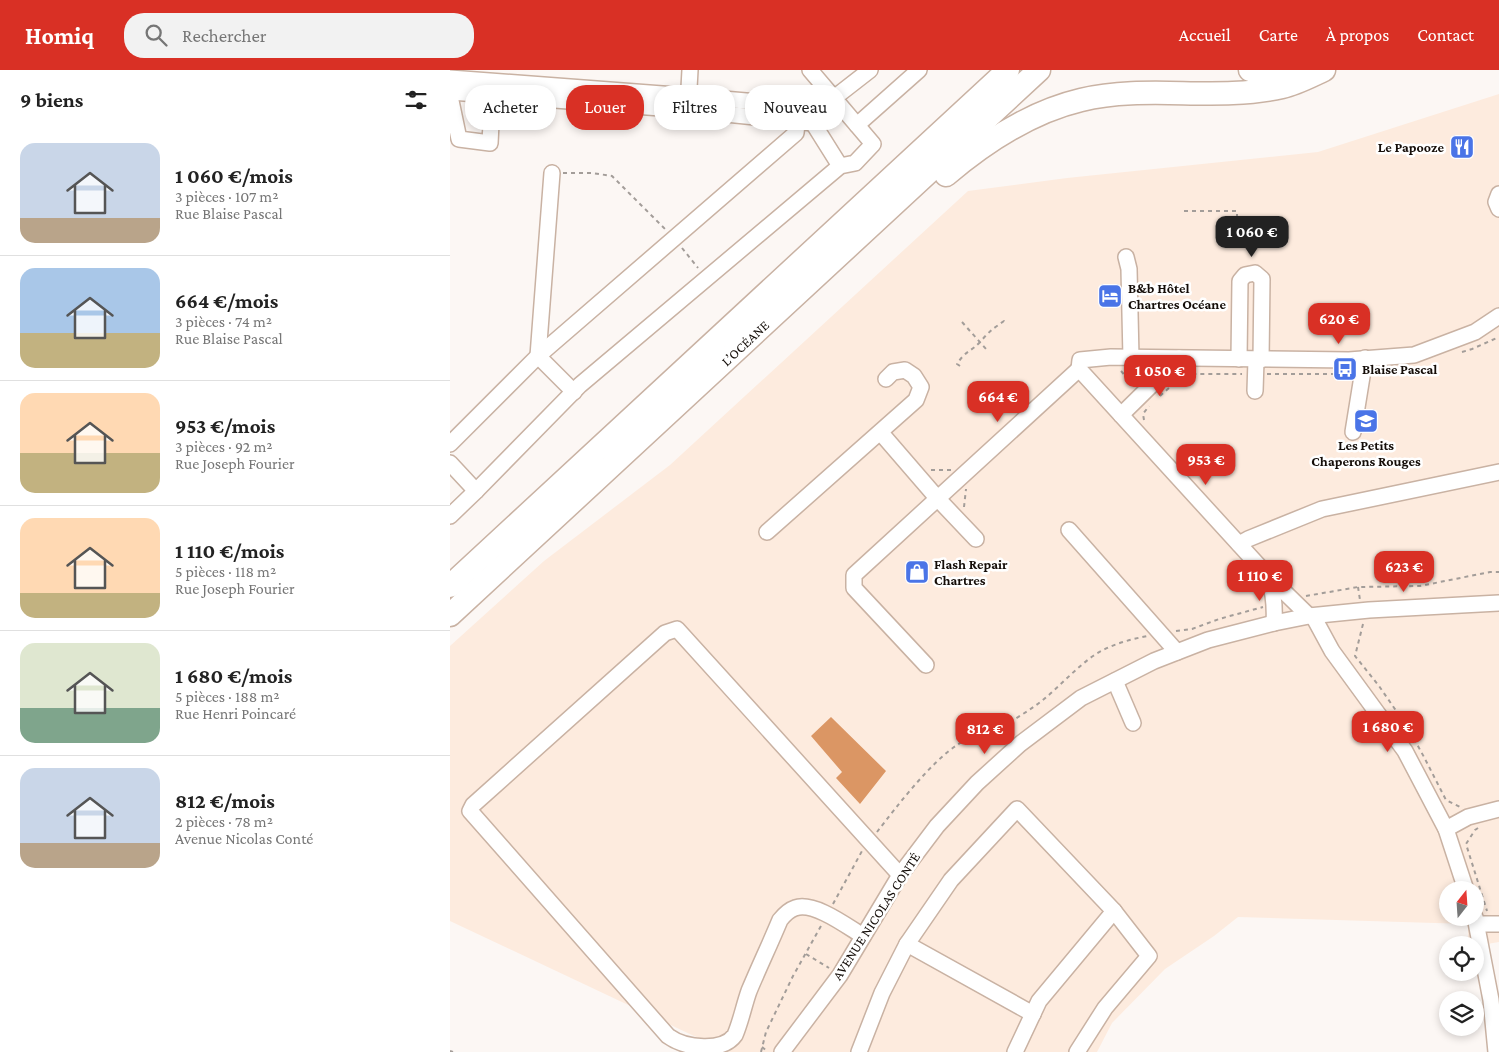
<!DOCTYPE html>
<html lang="fr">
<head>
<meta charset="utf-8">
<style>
  body { margin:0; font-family:"Crimson Pro",serif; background:#f2f2f2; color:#222; height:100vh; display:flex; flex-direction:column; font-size:19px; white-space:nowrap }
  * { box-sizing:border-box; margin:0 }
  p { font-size:16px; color:#767676 }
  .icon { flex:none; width:28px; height:28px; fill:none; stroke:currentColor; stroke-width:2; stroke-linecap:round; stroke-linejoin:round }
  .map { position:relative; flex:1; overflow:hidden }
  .details { display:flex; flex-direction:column; background:#fff; width:450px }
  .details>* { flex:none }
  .banner { position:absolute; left:15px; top:15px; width:475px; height:45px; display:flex; gap:10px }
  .needle { width:32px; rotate:17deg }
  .buttons { position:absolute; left:989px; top:811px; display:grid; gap:10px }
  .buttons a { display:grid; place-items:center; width:45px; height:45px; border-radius:50%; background:#fff; box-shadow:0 2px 8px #0003; font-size:25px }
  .price { position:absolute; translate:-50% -42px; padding:0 11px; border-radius:10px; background:#d93025; color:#fff; font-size:16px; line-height:32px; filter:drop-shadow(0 1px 2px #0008) }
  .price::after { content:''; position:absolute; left:50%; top:30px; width:15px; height:11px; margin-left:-8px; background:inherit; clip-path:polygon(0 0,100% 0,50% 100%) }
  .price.selected { background:#222; color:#fff }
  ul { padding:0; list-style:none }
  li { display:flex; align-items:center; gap:15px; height:125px; padding:0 20px }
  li+li { border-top:1px solid #e0e0e0 }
  li span { display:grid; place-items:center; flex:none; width:140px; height:100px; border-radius:15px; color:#555 }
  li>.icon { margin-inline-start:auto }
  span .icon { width:60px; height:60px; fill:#fffc; stroke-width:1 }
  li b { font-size:21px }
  h2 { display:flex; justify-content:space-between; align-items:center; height:60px; padding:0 20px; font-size:21px }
  .tag { padding:0 18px; border-radius:20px; background:#fff; box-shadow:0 2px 8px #0003; font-size:18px; line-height:45px }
  .tag.selected { background:#d93025; color:#fff }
  header { display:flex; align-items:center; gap:30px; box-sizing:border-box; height:70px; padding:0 25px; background:#d93025; color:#fff }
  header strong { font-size:24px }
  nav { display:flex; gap:28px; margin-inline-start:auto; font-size:18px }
  .search { width:350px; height:45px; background:#f2f2f2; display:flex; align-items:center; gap:12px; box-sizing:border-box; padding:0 18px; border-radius:20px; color:#767676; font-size:19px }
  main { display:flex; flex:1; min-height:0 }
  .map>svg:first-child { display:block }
  .built { fill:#fdebde; fill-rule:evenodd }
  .water { fill:#db9664 }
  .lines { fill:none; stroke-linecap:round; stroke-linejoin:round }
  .minor-casing { stroke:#c9b2a3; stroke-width:18 }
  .highway-casing { stroke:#c9b2a3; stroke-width:25 }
  .path { stroke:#a39d99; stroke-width:2; stroke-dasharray:4 4; stroke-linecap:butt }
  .minor { stroke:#fff; stroke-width:15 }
  .highway { stroke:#fff; stroke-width:22 }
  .labels { text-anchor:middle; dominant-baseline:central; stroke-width:5; stroke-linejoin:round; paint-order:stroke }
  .poi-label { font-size:14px; font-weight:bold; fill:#140d08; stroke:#fff; text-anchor:start }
  .street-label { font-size:14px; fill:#140d08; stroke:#fff }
</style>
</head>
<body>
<header>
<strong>Homiq</strong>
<div class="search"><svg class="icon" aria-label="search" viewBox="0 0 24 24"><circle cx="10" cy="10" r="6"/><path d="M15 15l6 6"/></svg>Rechercher</div>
<nav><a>Accueil</a><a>Carte</a><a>À propos</a><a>Contact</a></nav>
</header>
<main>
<section class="details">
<h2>9 biens<svg class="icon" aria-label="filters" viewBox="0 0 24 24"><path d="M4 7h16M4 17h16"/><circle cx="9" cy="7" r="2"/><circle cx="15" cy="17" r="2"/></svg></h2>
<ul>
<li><span style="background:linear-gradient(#c9d6e8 75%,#b9a48a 0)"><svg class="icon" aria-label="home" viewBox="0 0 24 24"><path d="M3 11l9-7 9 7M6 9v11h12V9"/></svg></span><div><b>1 060 €/mois</b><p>3 pièces · 107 m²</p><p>Rue Blaise Pascal</p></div></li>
<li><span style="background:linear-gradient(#a9c7e8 65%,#c2b280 0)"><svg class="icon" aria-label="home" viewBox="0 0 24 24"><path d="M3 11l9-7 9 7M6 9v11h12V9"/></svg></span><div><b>664 €/mois</b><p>3 pièces · 74 m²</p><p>Rue Blaise Pascal</p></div></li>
<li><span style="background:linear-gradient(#ffd9b3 60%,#c2b280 0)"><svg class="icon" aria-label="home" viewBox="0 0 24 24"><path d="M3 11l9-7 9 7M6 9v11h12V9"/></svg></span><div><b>953 €/mois</b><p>3 pièces · 92 m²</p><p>Rue Joseph Fourier</p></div></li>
<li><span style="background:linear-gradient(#ffd9b3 75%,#c2b280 0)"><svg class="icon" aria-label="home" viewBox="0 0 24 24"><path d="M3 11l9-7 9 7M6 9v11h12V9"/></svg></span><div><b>1 110 €/mois</b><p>5 pièces · 118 m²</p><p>Rue Joseph Fourier</p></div></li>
<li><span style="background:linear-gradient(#dfe7d0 65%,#7fa58c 0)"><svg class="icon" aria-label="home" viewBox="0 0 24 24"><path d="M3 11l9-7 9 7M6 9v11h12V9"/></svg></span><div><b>1 680 €/mois</b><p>5 pièces · 188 m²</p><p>Rue Henri Poincaré</p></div></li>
<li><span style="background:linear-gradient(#c9d6e8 75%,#b9a48a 0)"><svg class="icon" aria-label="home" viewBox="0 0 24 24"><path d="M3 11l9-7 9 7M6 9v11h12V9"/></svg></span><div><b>812 €/mois</b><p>2 pièces · 78 m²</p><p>Avenue Nicolas Conté</p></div></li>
</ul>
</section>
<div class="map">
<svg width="1049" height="982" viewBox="0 0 1049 982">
  <rect width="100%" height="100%" fill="#fcf7f4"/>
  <!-- built -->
  <path class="built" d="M 1049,24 L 1049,872 L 1025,876 L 1025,875 L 1018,875 L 1018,854 L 788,847 L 764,866 L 715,899 L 662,953 L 647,982 L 278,982 L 0,851 L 0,576 L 94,491 L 220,395 L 518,121 L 617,108 L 868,82 ZM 998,820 L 1025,820 L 1025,848 L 998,848 Z"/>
  <!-- water -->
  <path class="water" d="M 381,647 L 436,701 L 410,734 L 386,708 L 392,702 L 361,666 Z"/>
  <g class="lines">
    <defs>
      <g id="minor">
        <path d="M 0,8 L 239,26 L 364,37 L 384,28 L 420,0"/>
        <path d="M 0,22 L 237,40 L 363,53"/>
        <path d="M 0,26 L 9,69 L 40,73 L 43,15"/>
        <path d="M 238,36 L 240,0"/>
        <path d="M 363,44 L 363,53 L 390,96"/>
        <path d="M 407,55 L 469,0"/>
        <path d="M 102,103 L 88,286 L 124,322"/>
        <path d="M 1049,124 L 1046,132 L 1049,139"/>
        <path d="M 676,187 L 679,199 L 681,288"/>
        <path d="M 789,289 L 790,211 L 795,205 L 805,203 L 812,209 L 811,290"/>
        <path d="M 805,321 L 806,290"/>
        <path d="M 671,345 L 729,288"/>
        <path d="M 903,362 L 915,288"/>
        <path d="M 431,363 L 488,429 L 526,469"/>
        <path d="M 0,374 L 88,286 L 346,63 L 349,36"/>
        <path d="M 0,393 L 26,421 L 130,315 L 390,96 L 405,93 L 423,74 L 360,0"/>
        <path d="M 0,446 L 26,421"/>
        <path d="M 619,460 L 727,582"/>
        <path d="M 317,462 L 466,330 L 471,317 L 464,306 L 455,300 L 443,302 L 436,309"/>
        <path d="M 789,474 L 798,469 L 872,439 L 1049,402"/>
        <path d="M 819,508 C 824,524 825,537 824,553"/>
        <path d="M 859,546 L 818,506 L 629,299 L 630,290 L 661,287 L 899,290 L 964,285 L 1025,262 L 1049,246"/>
        <path d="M 863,546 L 882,581 L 955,681 L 996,759 L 1016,820"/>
        <path d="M 476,595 L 404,518 L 404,505 L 629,299"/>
        <path d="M 665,611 L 683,653"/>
        <path d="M 996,759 L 1018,747 L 1049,739"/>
        <path d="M 1025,847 L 1041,930 L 1046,982"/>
        <path d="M 1027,854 L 1049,854"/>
        <path d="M 413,866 C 398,857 364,831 345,838 C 339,840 334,845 330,850 C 320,874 309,897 299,921 C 294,935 291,951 285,965 C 273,982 236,979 218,966 L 20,741 L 23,735 L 215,563 L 227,559 L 450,805"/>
        <path d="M 457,874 L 583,944"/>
        <path d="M 332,982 L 390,905 L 450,805 L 487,756 L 527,713 L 570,674 L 631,628 L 704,591 L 758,570 L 824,553 L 859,546 L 919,540 L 1049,533"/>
        <path d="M 409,982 L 432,923 L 457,874 L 501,810 L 567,739 L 664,841 L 699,886 L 655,938 L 627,982"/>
        <path d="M 565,982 L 589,931 L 664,841"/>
      </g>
      <g id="highway">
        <path d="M 800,0 L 828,4 L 848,0"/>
        <path d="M 496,105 C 535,72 580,42 631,30 C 697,14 766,32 832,17 C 846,14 861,6 874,0"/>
        <path d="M 0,516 L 558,0"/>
        <path d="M 0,545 L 589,0"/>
      </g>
    </defs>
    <!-- minor casing -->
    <use href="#minor" class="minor-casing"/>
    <!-- highway casing -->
    <use href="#highway" class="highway-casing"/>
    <!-- path -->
    <g class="path">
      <path d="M 113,103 L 142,103 L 162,106 L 216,160"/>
      <path d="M 734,141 L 787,141 L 787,152 L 809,151"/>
      <path d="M 232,178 L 248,198"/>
      <path d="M 512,252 L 536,279"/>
      <path d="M 1012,282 L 1022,279 L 1049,267"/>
      <path d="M 510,296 L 507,294 C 515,281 522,281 530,272 C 540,261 541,260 554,251 L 556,254"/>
      <path d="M 671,301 L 684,316"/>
      <path d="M 817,304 L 885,304"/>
      <path d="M 710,326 L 730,308 L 740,304 L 792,304"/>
      <path d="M 694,350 L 693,344 L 699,336"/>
      <path d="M 481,400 L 501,400"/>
      <path d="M 514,437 L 516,419"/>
      <path d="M 908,517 L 910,530"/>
      <path d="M 856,526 L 908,517 L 970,516 L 1040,502 L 1049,502"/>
      <path d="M 913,554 L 905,586 L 929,616 L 958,658"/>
      <path d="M 726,561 L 742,559 L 769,549 L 813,537"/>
      <path d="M 955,660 L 958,658 L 974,687 L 996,730 L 1010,737"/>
      <path d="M 1028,758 L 1025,760 L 1016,774 L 1037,841"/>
      <path d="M 427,762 C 447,736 480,693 507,675 C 519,667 533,665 546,659 C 560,653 573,644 585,636 C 606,621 622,601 643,586 C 659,575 678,570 697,566"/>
      <path d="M 383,834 L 412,781"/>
      <path d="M 356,884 L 379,898"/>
      <path d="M 312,977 L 318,982"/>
      <path d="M 0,981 L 3,982"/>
      <path d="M 311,982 L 316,962 L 343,906 L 371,856"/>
    </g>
    <!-- minor -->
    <use href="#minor" class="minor"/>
    <!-- highway -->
    <use href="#highway" class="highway"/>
  </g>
  <!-- icons -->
  <defs>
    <symbol id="restaurant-square" viewBox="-11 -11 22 22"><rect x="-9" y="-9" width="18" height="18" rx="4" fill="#4a74e7" stroke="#fff"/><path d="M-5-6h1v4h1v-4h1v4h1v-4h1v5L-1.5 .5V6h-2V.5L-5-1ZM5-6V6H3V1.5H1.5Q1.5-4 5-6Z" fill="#fff"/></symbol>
    <symbol id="hotel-square" viewBox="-11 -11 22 22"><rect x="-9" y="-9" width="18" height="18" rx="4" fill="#4a74e7" stroke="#fff"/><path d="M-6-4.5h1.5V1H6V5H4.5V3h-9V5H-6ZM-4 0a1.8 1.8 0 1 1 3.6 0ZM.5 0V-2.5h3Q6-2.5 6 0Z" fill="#fff"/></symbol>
    <symbol id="bus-square" viewBox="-11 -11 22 22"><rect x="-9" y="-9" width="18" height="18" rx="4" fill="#4a74e7" stroke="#fff"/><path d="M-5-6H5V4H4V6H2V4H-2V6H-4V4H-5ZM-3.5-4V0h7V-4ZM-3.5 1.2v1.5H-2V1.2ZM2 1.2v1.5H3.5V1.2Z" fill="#fff"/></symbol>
    <symbol id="school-square" viewBox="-11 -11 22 22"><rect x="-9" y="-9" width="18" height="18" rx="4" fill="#4a74e7" stroke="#fff"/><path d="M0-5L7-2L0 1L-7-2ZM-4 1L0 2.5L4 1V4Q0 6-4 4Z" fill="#fff"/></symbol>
    <symbol id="shop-square" viewBox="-11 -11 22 22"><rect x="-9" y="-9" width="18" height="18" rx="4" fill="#4a74e7" stroke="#fff"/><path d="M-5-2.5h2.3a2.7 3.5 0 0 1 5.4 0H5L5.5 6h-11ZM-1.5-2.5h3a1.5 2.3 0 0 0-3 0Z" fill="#fff"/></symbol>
  </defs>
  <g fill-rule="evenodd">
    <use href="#restaurant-square" x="998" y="63" width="28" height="28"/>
    <use href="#hotel-square" x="646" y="212" width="28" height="28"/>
    <use href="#bus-square" x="881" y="285" width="28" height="28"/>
    <use href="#school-square" x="902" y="337" width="28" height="28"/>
    <use href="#shop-square" x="453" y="488" width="28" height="28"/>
  </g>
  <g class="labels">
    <!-- poi labels -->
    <g class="poi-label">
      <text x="994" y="77" text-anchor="end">Le Papooze</text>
      <text x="678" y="218">B&amp;b Hôtel<tspan x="678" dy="16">Chartres Océane</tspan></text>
      <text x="912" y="299">Blaise Pascal</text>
      <text x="916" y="375" text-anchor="middle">Les Petits<tspan x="916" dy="16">Chaperons Rouges</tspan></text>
      <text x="484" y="494">Flash Repair<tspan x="484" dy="16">Chartres</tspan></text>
    </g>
    <!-- street labels -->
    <g class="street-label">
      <text transform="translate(295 273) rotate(-43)">L’OCÉANE</text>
      <text transform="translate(426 846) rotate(-57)">AVENUE NICOLAS CONTÉ</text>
    </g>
  </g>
</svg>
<div class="buttons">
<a><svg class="needle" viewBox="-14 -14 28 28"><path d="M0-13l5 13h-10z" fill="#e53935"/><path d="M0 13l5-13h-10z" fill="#767676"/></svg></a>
<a><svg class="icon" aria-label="locate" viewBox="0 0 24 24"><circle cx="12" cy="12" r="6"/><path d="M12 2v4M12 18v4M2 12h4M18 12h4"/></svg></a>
<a><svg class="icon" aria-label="layers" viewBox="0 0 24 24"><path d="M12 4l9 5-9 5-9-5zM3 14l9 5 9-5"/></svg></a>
</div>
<b class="price selected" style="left:802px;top:188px">1 060 €</b>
<b class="price" style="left:889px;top:275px">620 €</b>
<b class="price" style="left:710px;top:327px">1 050 €</b>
<b class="price" style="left:548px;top:353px">664 €</b>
<b class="price" style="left:756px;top:416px">953 €</b>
<b class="price" style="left:954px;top:523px">623 €</b>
<b class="price" style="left:810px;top:532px">1 110 €</b>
<b class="price" style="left:938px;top:683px">1 680 €</b>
<b class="price" style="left:535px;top:685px">812 €</b>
<div class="banner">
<a class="tag">Acheter</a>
<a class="tag selected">Louer</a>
<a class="tag">Filtres</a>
<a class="tag">Nouveau</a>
</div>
</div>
</main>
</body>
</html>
